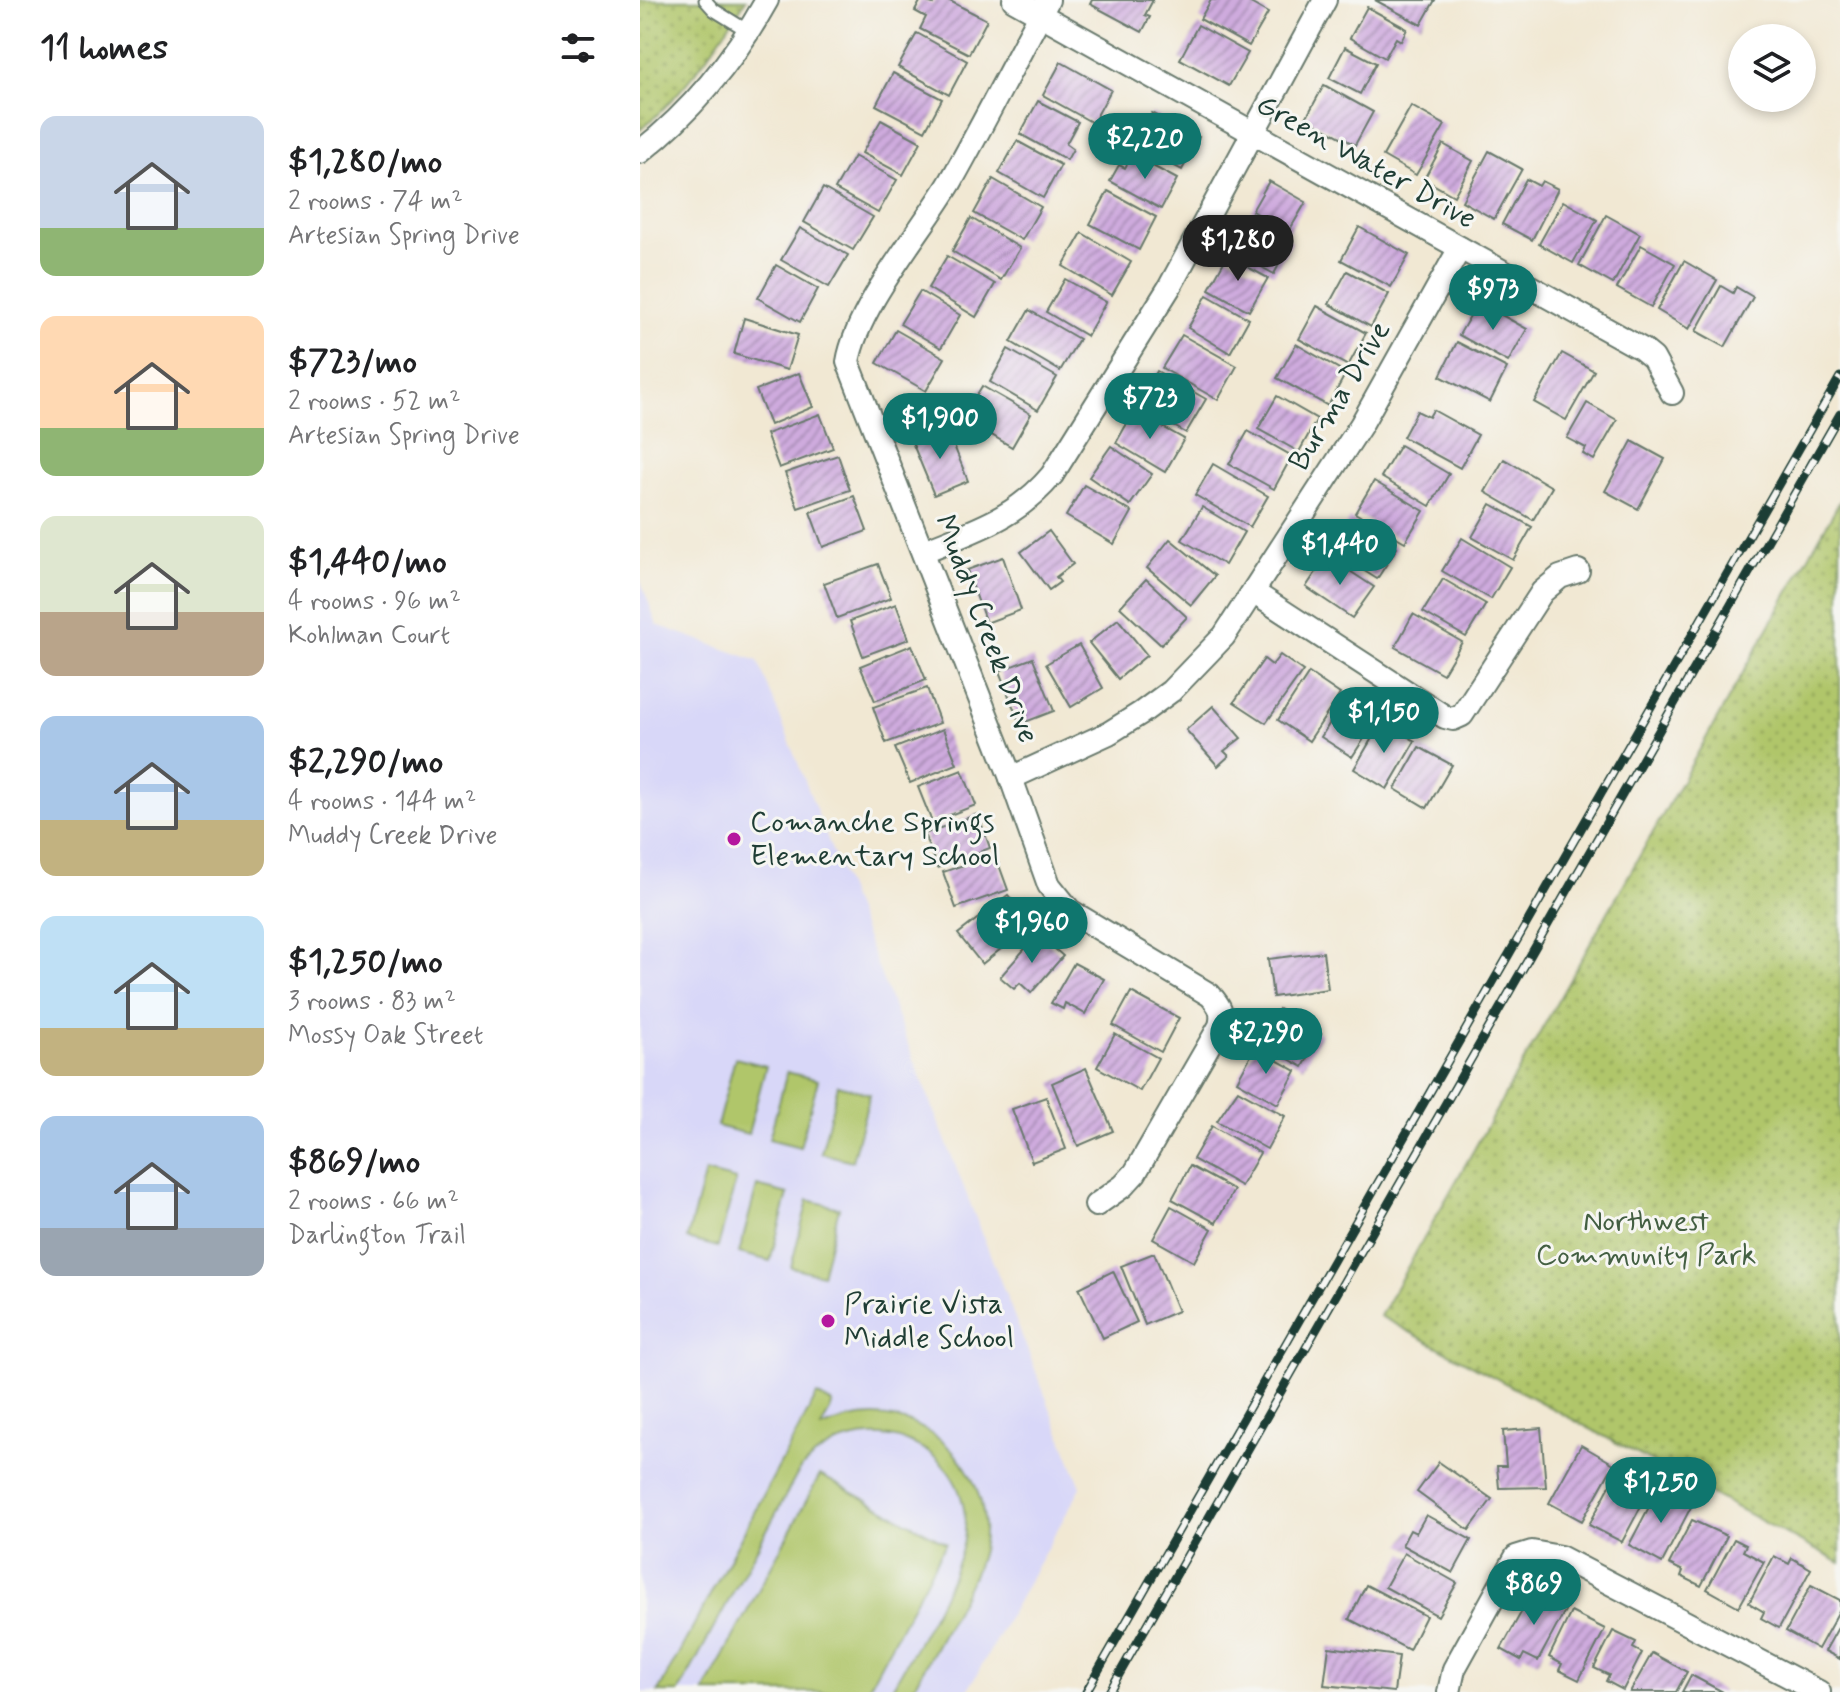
<!DOCTYPE html>
<html lang="en">
<head>
<meta charset="utf-8">
<style>
  body { margin:0; font-family:Mynerve,sans-serif; background:#f2f2f2; color:#202124; height:100vh; display:flex; flex-direction:column; font-size:30px; white-space:nowrap }
  * { box-sizing:border-box; margin:0 }
  p { font-size:26px; color:#757577 }
  .icon { flex:none; width:44px; height:44px; fill:none; stroke:currentColor; stroke-width:2; stroke-linecap:round; stroke-linejoin:round }
  .map { position:relative; flex:1; overflow:hidden }
  .panel { display:flex; flex-direction:column; background:#fff; width:640px }
  .panel>* { flex:none }
  .tools { position:absolute; left:1088px; top:24px; display:grid; gap:16px }
  .tools a { display:grid; place-items:center; width:88px; height:88px; border-radius:50%; background:#fff; box-shadow:0 4px 12px #0003; font-size:40px }
  .price { position:absolute; translate:-50% -68px; padding:0 18px; border-radius:28px; background:#0f766e; color:#fff; font-size:26px; line-height:52px; filter:drop-shadow(0 2px 4px #0008) }
  .price::after { content:''; position:absolute; left:50%; top:48px; width:24px; height:18px; margin-left:-12px; background:inherit; clip-path:polygon(0 0,100% 0,50% 100%) }
  .price.active { background:#222; color:#fff }
  ul { padding:0; list-style:none }
  li { display:flex; align-items:center; gap:24px; height:200px; padding:0 40px }
  li span { display:grid; place-items:center; flex:none; width:224px; height:160px; border-radius:16px; color:#555 }
  li>.icon { margin-inline-start:auto }
  span .icon { width:96px; height:96px; fill:#fffc; stroke-width:1 }
  li b { font-size:34px }
  h2 { display:flex; justify-content:space-between; align-items:center; height:96px; padding:0 40px; font-size:34px }
  main { display:flex; flex:1; min-height:0 }
  .map>svg:first-child { display:block }
  .built { fill:#d8d7f8 }
  .green { fill:#b0c66a; stroke:#68824f; stroke-width:2 }
  .park { fill:url(#park-dots); stroke:#68824f; stroke-width:2 }
  .building { fill:url(#building-hatch) }
  .lines { fill:none; stroke-linecap:round; stroke-linejoin:round }
  .lane-casing { stroke:#68796c; stroke-width:15 }
  .street-casing { stroke:#68796c; stroke-width:26 }
  .lane { stroke:#fff; stroke-width:11 }
  .street { stroke:#fff; stroke-width:22 }
  .rail-casing { stroke:#1f3d34; stroke-width:9 }
  .rail { stroke:#f6f6f2; stroke-width:6; stroke-dasharray:18; stroke-linecap:butt }
  .poi-dot { fill:#b5179e; stroke:#f6f6f2; stroke-width:3 }
  .labels { text-anchor:middle; dominant-baseline:central; stroke-width:6; stroke-linejoin:round; paint-order:stroke }
  .street-label { font-size:30px; fill:#1f3d34; stroke:#f6f6f2 }
  .poi-label { font-size:30px; fill:#1f3d34; stroke:#f6f6f2; text-anchor:start }
  .park-label { font-size:30px; fill:#435f42; stroke:#f6f6f2 }
</style>
</head>
<body>
<main>
<section class="panel">
<h2>11 homes<svg class="icon" aria-label="filters" viewBox="0 0 24 24"><path d="M4 7h16M4 17h16"/><circle cx="9" cy="7" r="2"/><circle cx="15" cy="17" r="2"/></svg></h2>
<ul>
<li><span style="background:linear-gradient(#c9d6e8 70%,#8fb573 0)"><svg class="icon" aria-label="home" viewBox="0 0 24 24"><path d="M3 11l9-7 9 7M6 9v11h12V9"/></svg></span><div><b>$1,280/mo</b><p>2 rooms · 74 m²</p><p>Artesian Spring Drive</p></div></li>
<li><span style="background:linear-gradient(#ffd9b3 70%,#8fb573 0)"><svg class="icon" aria-label="home" viewBox="0 0 24 24"><path d="M3 11l9-7 9 7M6 9v11h12V9"/></svg></span><div><b>$723/mo</b><p>2 rooms · 52 m²</p><p>Artesian Spring Drive</p></div></li>
<li><span style="background:linear-gradient(#dfe7d0 60%,#b9a48a 0)"><svg class="icon" aria-label="home" viewBox="0 0 24 24"><path d="M3 11l9-7 9 7M6 9v11h12V9"/></svg></span><div><b>$1,440/mo</b><p>4 rooms · 96 m²</p><p>Kohlman Court</p></div></li>
<li><span style="background:linear-gradient(#a9c7e8 65%,#c2b280 0)"><svg class="icon" aria-label="home" viewBox="0 0 24 24"><path d="M3 11l9-7 9 7M6 9v11h12V9"/></svg></span><div><b>$2,290/mo</b><p>4 rooms · 144 m²</p><p>Muddy Creek Drive</p></div></li>
<li><span style="background:linear-gradient(#bfe0f5 70%,#c2b280 0)"><svg class="icon" aria-label="home" viewBox="0 0 24 24"><path d="M3 11l9-7 9 7M6 9v11h12V9"/></svg></span><div><b>$1,250/mo</b><p>3 rooms · 83 m²</p><p>Mossy Oak Street</p></div></li>
<li><span style="background:linear-gradient(#a9c7e8 70%,#9aa5b1 0)"><svg class="icon" aria-label="home" viewBox="0 0 24 24"><path d="M3 11l9-7 9 7M6 9v11h12V9"/></svg></span><div><b>$869/mo</b><p>2 rooms · 66 m²</p><p>Darlington Trail</p></div></li>
</ul>
</section>
<div class="map">
<svg width="1200" height="1692" viewBox="0 0 1200 1692">
  <defs>
    <pattern id="park-dots" width="8" height="8" patternUnits="userSpaceOnUse" patternTransform="scale(2)"><rect width="8" height="8" fill="#b0c66a"/><path d="M2 2h.1M6 6h.1" fill="none" stroke="#8fa258" stroke-width="1.8" stroke-linecap="round"/></pattern>
    <pattern id="building-hatch" width="6" height="6" patternUnits="userSpaceOnUse" patternTransform="scale(2)"><rect width="6" height="6" fill="#cfabde"/><path d="M-1 1l2-2M0 6l6-6M5 7l2-2" fill="none" stroke="#a78cb5"/></pattern>
  </defs>
  <rect width="100%" height="100%" fill="#f6f6f2"/>
  <filter id="ink" filterUnits="userSpaceOnUse"><feTurbulence type="fractalNoise" baseFrequency=".0125" numOctaves="2"/><feDisplacementMap in="SourceGraphic" scale="16" xChannelSelector="R" yChannelSelector="G"/><feConvolveMatrix kernelMatrix="1 2 1 2 8 2 1 2 1" color-interpolation-filters="sRGB"/></filter>
  <filter id="wash" filterUnits="userSpaceOnUse"><feTurbulence type="fractalNoise" baseFrequency=".006" numOctaves="4" result="noise"/><feDisplacementMap in="SourceGraphic" scale="32" xChannelSelector="R" yChannelSelector="G"/><feGaussianBlur stdDeviation="1.8" result="paint"/><feColorMatrix in="noise" values="0 0 0 0 0 0 0 0 0 0 0 0 0 0 0 0 0 1.4 0 .05"/><feComposite in="paint" operator="in"/></filter>
  <g filter="url(#wash)">
    <rect width="100%" height="100%" fill="#f1e8d3"/>
    <!-- built -->
    <path class="built" d="M 0,579 L 17,625 L 118,661 L 441,1487 L 327,1692 L 0,1692 Z"/>
    <!-- green -->
    <g class="green">
      <path d="M 95,1058 L 126,1066 L 108,1134 L 77,1126 Z"/>
      <path d="M 147,1072 L 178,1080 L 160,1147 L 129,1139 Z"/>
      <path d="M 198,1085 L 230,1094 L 212,1161 L 181,1153 Z"/>
      <path d="M 65,1172 L 96,1180 L 78,1247 L 47,1239 Z"/>
      <path d="M 117,1186 L 148,1194 L 130,1261 L 99,1253 Z"/>
      <path d="M 168,1200 L 199,1208 L 182,1275 L 151,1267 Z"/>
      <path d="M 177,1395 L 193,1404 L 181,1428 C 198,1421 216,1416 234,1416 C 302,1417 356,1483 342,1550 C 337,1572 325,1591 315,1611 C 300,1638 286,1665 271,1692 L 250,1692 C 271,1653 323,1572 325,1531 C 330,1438 217,1404 159,1471 L 39,1692 L 18,1692 Z"/>
      <path d="M 180,1475 L 306,1543 L 226,1692 L 64,1692 Z"/>
    </g>
    <!-- park -->
    <g class="park">
      <path d="M 0,0 L 106,0 C 75,47 44,94 0,130 Z"/>
      <path d="M 1200,501 L 1200,1563 L 740,1316 Z"/>
    </g>
    <g id="blocks">
      <!-- building -->
      <g class="building">
        <path d="M 281,0 L 293,4 L 295,0 L 308,0 L 347,20 L 329,54 L 280,29 L 286,17 L 275,11 Z"/>
        <path d="M 452,0 L 513,0 L 505,15 L 510,17 L 502,32 L 450,4 Z"/>
        <path d="M 571,0 L 605,0 L 628,13 L 609,46 L 560,19 Z"/>
        <path d="M 735,0 L 795,0 L 781,25 Z"/>
        <path d="M 727,7 L 767,29 L 761,41 L 756,38 L 745,58 L 710,38 Z"/>
        <path d="M 558,25 L 608,53 L 589,86 L 540,59 Z"/>
        <path d="M 277,33 L 327,61 L 309,95 L 258,67 Z"/>
        <path d="M 705,47 L 736,63 L 720,94 L 689,78 Z"/>
        <path d="M 421,62 L 471,90 L 453,123 L 403,95 Z"/>
        <path d="M 253,73 L 302,99 L 285,131 L 236,105 Z"/>
        <path d="M 684,85 L 733,112 L 715,145 L 666,118 Z"/>
        <path d="M 398,101 L 438,122 L 426,144 L 433,149 L 427,160 L 380,134 Z"/>
        <path d="M 771,106 L 805,125 L 776,175 L 743,156 Z"/>
        <path d="M 512,113 L 559,137 L 542,170 L 502,149 L 513,127 L 506,124 Z"/>
        <path d="M 241,120 L 281,142 L 263,175 L 222,153 Z"/>
        <path d="M 377,141 L 421,165 L 403,198 L 359,173 Z"/>
        <path d="M 803,144 L 833,161 L 814,196 L 784,179 Z"/>
        <path d="M 849,151 L 882,169 L 854,219 L 822,201 Z"/>
        <path d="M 492,155 L 537,179 L 521,209 L 470,181 L 479,165 L 485,168 Z"/>
        <path d="M 214,156 L 257,180 L 238,213 L 195,189 Z"/>
        <path d="M 353,179 L 401,207 L 382,240 L 334,213 Z"/>
        <path d="M 886,179 L 899,186 L 902,181 L 918,189 L 892,240 L 862,224 Z"/>
        <path d="M 629,181 L 666,202 L 649,231 L 612,211 Z"/>
        <path d="M 183,188 L 233,217 L 213,250 L 164,222 Z"/>
        <path d="M 468,191 L 516,217 L 499,250 L 450,224 Z"/>
        <path d="M 923,201 L 957,220 L 933,263 L 899,244 Z"/>
        <path d="M 966,215 L 1000,234 L 973,284 L 939,265 Z"/>
        <path d="M 609,217 L 652,241 L 634,274 L 591,250 Z"/>
        <path d="M 331,218 L 380,248 L 361,280 L 312,251 Z"/>
        <path d="M 719,227 L 769,255 L 751,287 L 701,260 Z"/>
        <path d="M 160,228 L 208,255 L 189,287 L 141,260 Z"/>
        <path d="M 442,233 L 491,262 L 472,295 L 423,266 Z"/>
        <path d="M 1001,245 L 1035,264 L 1011,307 L 977,288 Z"/>
        <path d="M 307,256 L 355,284 L 336,317 L 288,288 Z"/>
        <path d="M 587,256 L 628,278 L 609,311 L 569,289 Z"/>
        <path d="M 1044,261 L 1077,280 L 1049,329 L 1017,310 Z"/>
        <path d="M 136,265 L 178,289 L 160,322 L 118,298 Z"/>
        <path d="M 707,271 L 749,294 L 731,327 L 689,304 Z"/>
        <path d="M 425,279 L 466,302 L 447,336 L 406,312 Z"/>
        <path d="M 1081,286 L 1093,293 L 1096,287 L 1113,297 L 1085,347 L 1056,331 Z"/>
        <path d="M 280,291 L 320,315 L 301,348 L 260,324 Z"/>
        <path d="M 567,295 L 609,319 L 590,353 L 548,328 Z"/>
        <path d="M 838,302 L 887,329 L 868,362 L 819,335 Z"/>
        <path d="M 677,306 L 726,333 L 708,366 L 659,339 Z"/>
        <path d="M 389,310 L 439,339 L 420,371 L 371,342 Z"/>
        <path d="M 104,318 L 158,335 L 147,370 L 94,354 Z"/>
        <path d="M 256,330 L 305,358 L 286,391 L 237,363 Z"/>
        <path d="M 542,335 L 597,366 L 578,400 L 522,368 Z"/>
        <path d="M 817,342 L 867,368 L 850,402 L 800,376 Z"/>
        <path d="M 656,344 L 706,373 L 688,406 L 637,378 Z"/>
        <path d="M 368,349 L 417,377 L 398,410 L 350,382 Z"/>
        <path d="M 922,353 L 954,371 L 926,420 L 894,402 Z"/>
        <path d="M 517,371 L 566,399 L 546,433 L 497,405 Z"/>
        <path d="M 159,373 L 173,407 L 130,425 L 116,390 Z"/>
        <path d="M 342,386 L 391,414 L 372,447 L 323,418 Z"/>
        <path d="M 637,396 L 677,419 L 659,452 L 618,429 Z"/>
        <path d="M 947,403 L 977,420 L 954,460 L 943,454 L 946,448 L 927,438 Z"/>
        <path d="M 793,410 L 838,435 L 820,468 L 763,437 L 777,411 L 789,417 Z"/>
        <path d="M 494,411 L 544,439 L 525,472 L 476,443 Z"/>
        <path d="M 180,414 L 193,448 L 139,468 L 126,434 Z"/>
        <path d="M 307,428 L 328,481 L 294,495 L 272,442 Z"/>
        <path d="M 608,431 L 652,456 L 634,489 L 589,464 Z"/>
        <path d="M 992,441 L 1025,459 L 998,509 L 965,491 Z"/>
        <path d="M 760,445 L 809,474 L 790,506 L 741,477 Z"/>
        <path d="M 471,446 L 512,474 L 490,505 L 449,477 Z"/>
        <path d="M 198,455 L 210,490 L 158,508 L 145,473 Z"/>
        <path d="M 864,459 L 912,487 L 893,520 L 845,492 Z"/>
        <path d="M 573,464 L 628,496 L 610,527 L 555,495 Z"/>
        <path d="M 734,481 L 784,511 L 765,542 L 715,513 Z"/>
        <path d="M 444,485 L 492,512 L 474,544 L 426,516 Z"/>
        <path d="M 214,496 L 227,531 L 183,547 L 170,512 Z"/>
        <path d="M 851,504 L 892,527 L 873,560 L 832,537 Z"/>
        <path d="M 562,507 L 604,532 L 585,565 L 542,540 Z"/>
        <path d="M 710,519 L 757,548 L 737,579 L 691,550 Z"/>
        <path d="M 409,531 L 433,564 L 416,577 L 420,582 L 409,590 L 381,552 Z"/>
        <path d="M 822,538 L 870,567 L 851,599 L 802,571 Z"/>
        <path d="M 530,539 L 575,576 L 551,605 L 507,568 Z"/>
        <path d="M 687,556 L 734,587 L 712,618 L 666,587 Z"/>
        <path d="M 363,557 L 381,610 L 346,623 L 327,570 Z"/>
        <path d="M 238,564 L 251,598 L 197,618 L 184,583 Z"/>
        <path d="M 506,579 L 547,617 L 521,645 L 480,607 Z"/>
        <path d="M 803,579 L 846,604 L 826,637 L 783,612 Z"/>
        <path d="M 256,604 L 269,639 L 223,656 L 210,621 Z"/>
        <path d="M 773,614 L 822,642 L 803,674 L 755,647 Z"/>
        <path d="M 478,619 L 507,655 L 478,679 L 449,643 Z"/>
        <path d="M 272,645 L 286,680 L 235,701 L 220,666 Z"/>
        <path d="M 439,645 L 463,688 L 431,707 L 406,664 Z"/>
        <path d="M 640,655 L 663,671 L 626,723 L 594,702 L 624,659 L 632,665 Z"/>
        <path d="M 393,658 L 414,711 L 380,724 L 359,671 Z"/>
        <path d="M 669,673 L 700,694 L 669,741 L 638,720 Z"/>
        <path d="M 287,688 L 300,723 L 246,743 L 233,707 Z"/>
        <path d="M 706,697 L 738,717 L 712,757 L 681,737 Z"/>
        <path d="M 573,706 L 601,738 L 584,751 L 589,756 L 578,766 L 546,730 Z"/>
        <path d="M 742,721 L 775,741 L 747,789 L 714,769 Z"/>
        <path d="M 303,729 L 317,764 L 270,783 L 255,748 Z"/>
        <path d="M 779,747 L 812,765 L 787,808 L 755,789 Z"/>
        <path d="M 322,770 L 336,805 L 292,822 L 278,787 Z"/>
        <path d="M 338,814 L 350,848 L 297,868 L 284,834 Z"/>
        <path d="M 355,854 L 368,890 L 316,908 L 303,872 Z"/>
        <path d="M 368,895 L 392,924 L 342,964 L 318,934 Z"/>
        <path d="M 398,934 L 423,956 L 391,993 L 380,983 L 374,989 L 360,977 Z"/>
        <path d="M 683,952 L 688,989 L 633,997 L 628,959 Z"/>
        <path d="M 434,963 L 464,979 L 445,1014 L 425,1003 L 423,1009 L 411,1003 Z"/>
        <path d="M 491,992 L 539,1018 L 521,1052 L 473,1025 Z"/>
        <path d="M 639,1009 L 681,1034 L 663,1067 L 620,1043 Z"/>
        <path d="M 475,1034 L 518,1058 L 500,1091 L 457,1067 Z"/>
        <path d="M 615,1048 L 656,1071 L 638,1104 L 597,1081 Z"/>
        <path d="M 446,1068 L 473,1131 L 438,1146 L 412,1083 Z"/>
        <path d="M 598,1090 L 645,1116 L 627,1149 L 577,1121 Z"/>
        <path d="M 406,1097 L 426,1149 L 392,1162 L 372,1109 Z"/>
        <path d="M 572,1126 L 620,1153 L 601,1186 L 553,1159 Z"/>
        <path d="M 550,1166 L 594,1190 L 576,1223 L 532,1199 Z"/>
        <path d="M 531,1206 L 572,1229 L 554,1262 L 513,1239 Z"/>
        <path d="M 514,1253 L 538,1311 L 505,1325 L 481,1266 Z"/>
        <path d="M 473,1271 L 497,1322 L 463,1338 L 439,1288 Z"/>
        <path d="M 901,1428 L 906,1487 L 859,1488 L 857,1466 L 866,1466 L 863,1431 Z"/>
        <path d="M 941,1445 L 974,1464 L 942,1521 L 909,1503 Z"/>
        <path d="M 799,1462 L 852,1499 L 829,1530 L 777,1492 Z"/>
        <path d="M 975,1476 L 1008,1493 L 982,1542 L 949,1525 Z"/>
        <path d="M 1019,1488 L 1052,1505 L 1022,1563 L 989,1545 Z"/>
        <path d="M 786,1515 L 831,1540 L 813,1573 L 762,1545 L 770,1530 L 776,1533 Z"/>
        <path d="M 1052,1520 L 1087,1536 L 1061,1586 L 1041,1576 L 1043,1571 L 1029,1564 Z"/>
        <path d="M 1094,1539 L 1106,1545 L 1103,1551 L 1124,1562 L 1099,1607 L 1067,1589 Z"/>
        <path d="M 764,1553 L 817,1583 L 798,1616 L 745,1587 Z"/>
        <path d="M 1134,1556 L 1149,1564 L 1152,1558 L 1171,1569 L 1139,1628 L 1121,1618 L 1124,1612 L 1109,1603 Z"/>
        <path d="M 726,1585 L 786,1616 L 769,1650 L 709,1619 Z"/>
        <path d="M 1171,1585 L 1200,1600 L 1200,1609 L 1178,1649 L 1146,1631 Z"/>
        <path d="M 894,1589 L 927,1607 L 898,1661 L 884,1654 L 881,1660 L 861,1649 Z"/>
        <path d="M 931,1612 L 965,1629 L 939,1680 L 919,1670 L 922,1664 L 909,1657 Z"/>
        <path d="M 1200,1624 L 1200,1659 L 1185,1651 Z"/>
        <path d="M 973,1631 L 996,1642 L 993,1648 L 1002,1653 L 983,1690 L 966,1681 L 969,1675 L 954,1668 Z"/>
        <path d="M 689,1647 L 759,1656 L 754,1692 L 684,1685 Z"/>
        <path d="M 1012,1653 L 1047,1672 L 1036,1692 L 990,1692 Z"/>
        <path d="M 1051,1675 L 1083,1692 L 1042,1692 Z"/>
      </g>
    </g>
  </g>
  <g filter="url(#ink)">
    <use href="#blocks" fill-opacity="0" stroke="#68796c" stroke-width="2"/>
    <g class="lines">
      <defs>
        <path id="lane" d="M 65,0 L 74,10 L 108,31"/>
        <g id="street">
          <path d="M 374,0 L 1002,349 L 1013,358 L 1032,393"/>
          <path d="M 408,0 C 375,61 344,123 310,183 C 280,233 217,307 208,362 L 371,778 L 409,885 L 430,911 L 570,995 C 579,1005 584,1012 580,1026 L 495,1173 L 483,1186 L 456,1205"/>
          <path d="M 0,152 C 52,111 95,58 127,0"/>
          <path d="M 284,551 C 335,530 375,519 412,475 L 529,288 L 685,0"/>
          <path d="M 613,592 L 805,717 L 813,719 L 822,715 L 902,592 L 920,577 L 938,571"/>
          <path d="M 371,778 L 469,733 L 501,713 L 531,691 L 584,636 L 721,425 L 820,248"/>
          <path d="M 809,1692 L 814,1669 L 876,1557 L 892,1552 L 920,1557 L 1179,1692"/>
        </g>
      </defs>
      <!-- lane casing -->
      <use href="#lane" class="lane-casing"/>
      <!-- street casing -->
      <use href="#street" class="street-casing"/>
      <!-- lane -->
      <use href="#lane" class="lane"/>
      <!-- street -->
      <use href="#street" class="street"/>
      <defs>
        <g id="rail">
          <path d="M 446,1692 L 1200,377"/>
          <path d="M 469,1692 L 1200,414"/>
        </g>
      </defs>
      <!-- rail casing -->
      <use href="#rail" class="rail-casing"/>
      <!-- rail -->
      <use href="#rail" class="rail"/>
    </g>
  </g>
  <!-- markers -->
  <g class="poi-dot">
    <circle cx="94" cy="839" r="8"/>
    <circle cx="188" cy="1321" r="8"/>
  </g>
  <g class="labels">
    <!-- street labels -->
    <g class="street-label">
      <text transform="translate(726 162) rotate(29)">Green Water Drive</text>
      <text transform="translate(700 396) rotate(-59)">Burma Drive</text>
      <text transform="translate(346 629) rotate(69)">Muddy Creek Drive</text>
    </g>
    <!-- poi labels -->
    <g class="poi-label">
      <text x="110" y="822">Comanche Springs<tspan x="110" dy="34">Elementary School</tspan></text>
      <text x="204" y="1304">Prairie Vista<tspan x="204" dy="34">Middle School</tspan></text>
    </g>
    <!-- park labels -->
    <g class="park-label">
      <text x="1006" y="1221">Northwest<tspan x="1006" dy="34">Community Park</tspan></text>
    </g>
  </g>
</svg>
<div class="tools">
<a><svg class="icon" aria-label="layers" viewBox="0 0 24 24"><path d="M12 4l9 5-9 5-9-5zM3 14l9 5 9-5"/></svg></a>
</div>
<b class="price" style="left:505px;top:181px">$2,220</b>
<b class="price active" style="left:598px;top:283px">$1,280</b>
<b class="price" style="left:853px;top:332px">$973</b>
<b class="price" style="left:510px;top:441px">$723</b>
<b class="price" style="left:300px;top:461px">$1,900</b>
<b class="price" style="left:700px;top:587px">$1,440</b>
<b class="price" style="left:744px;top:755px">$1,150</b>
<b class="price" style="left:392px;top:965px">$1,960</b>
<b class="price" style="left:626px;top:1076px">$2,290</b>
<b class="price" style="left:1021px;top:1525px">$1,250</b>
<b class="price" style="left:894px;top:1627px">$869</b>
</div>
</main>
</body>
</html>
